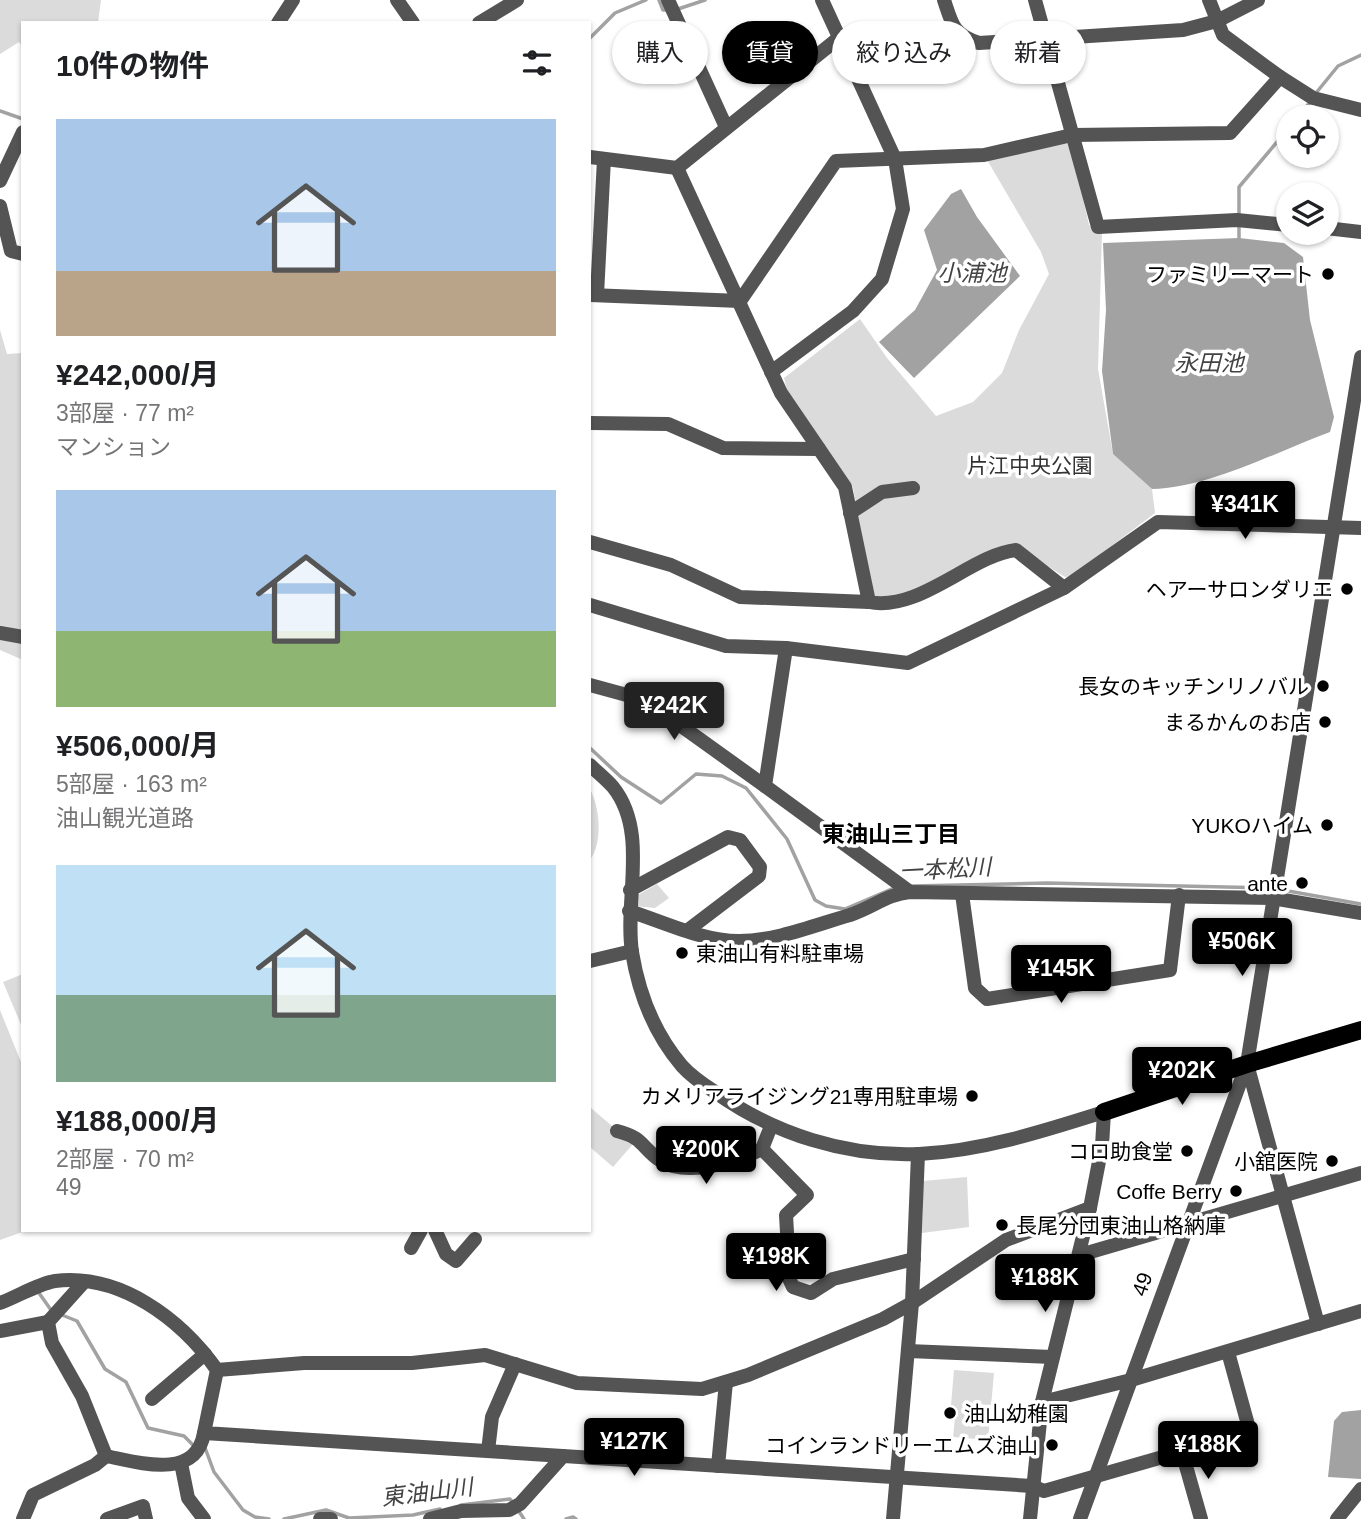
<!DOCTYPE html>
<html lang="ja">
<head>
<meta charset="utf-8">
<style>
  body { margin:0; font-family:Arial,"Noto Sans JP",sans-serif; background:#f2f2f2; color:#202124; height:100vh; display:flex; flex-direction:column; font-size:26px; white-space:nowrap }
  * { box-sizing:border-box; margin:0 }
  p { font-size:23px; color:#757577 }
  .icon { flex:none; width:38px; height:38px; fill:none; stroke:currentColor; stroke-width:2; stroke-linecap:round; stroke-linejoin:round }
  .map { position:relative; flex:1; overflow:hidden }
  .side { position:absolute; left:21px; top:21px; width:570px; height:1211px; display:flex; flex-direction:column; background:#fff; border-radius:0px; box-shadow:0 2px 5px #0004 }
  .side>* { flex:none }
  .top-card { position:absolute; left:612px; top:21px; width:642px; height:63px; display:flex; gap:14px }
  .buttons { position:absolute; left:1276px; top:105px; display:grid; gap:14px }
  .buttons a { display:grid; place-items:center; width:63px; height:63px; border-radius:50%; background:#fff; box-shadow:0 2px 5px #0004; font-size:35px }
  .price { position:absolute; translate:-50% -60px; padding:0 16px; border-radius:7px; background:#000; color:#fff; font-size:23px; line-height:46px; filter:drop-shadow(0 2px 4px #0008) }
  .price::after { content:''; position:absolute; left:50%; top:42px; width:21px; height:16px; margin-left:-10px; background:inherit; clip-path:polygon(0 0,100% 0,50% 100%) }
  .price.current { background:#222; color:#fff }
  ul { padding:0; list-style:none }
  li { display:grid; align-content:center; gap:14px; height:371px; padding:0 35px }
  li span { display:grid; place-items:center; height:217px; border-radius:0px; color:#555 }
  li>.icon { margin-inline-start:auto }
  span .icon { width:126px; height:126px; fill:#fffc; stroke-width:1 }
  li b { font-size:30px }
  h2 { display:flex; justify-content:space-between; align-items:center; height:84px; padding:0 35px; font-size:30px }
  .chip { padding:0 24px; border-radius:32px; background:#fff; box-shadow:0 2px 5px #0004; font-size:24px; line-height:63px }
  .chip.current { background:#000; color:#fff }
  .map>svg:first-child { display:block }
  .green { fill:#dbdbdb }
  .water { fill:#a2a2a2 }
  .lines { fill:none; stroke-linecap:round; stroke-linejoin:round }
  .stream { stroke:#a2a2a2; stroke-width:3.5 }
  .minor { stroke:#545454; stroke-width:14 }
  .major { stroke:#000; stroke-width:18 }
  .poi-dot { fill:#000; stroke:#fff; stroke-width:2.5 }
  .labels { text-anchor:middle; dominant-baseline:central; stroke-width:7; stroke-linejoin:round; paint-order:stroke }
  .poi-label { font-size:21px; fill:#000; stroke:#fff; text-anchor:end }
  .park-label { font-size:21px; fill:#323232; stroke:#fff }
  .street-label { font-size:21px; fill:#000; stroke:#fff }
  .water-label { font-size:23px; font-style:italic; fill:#434343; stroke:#fff }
  .neighbourhood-label { font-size:23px; font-weight:bold; fill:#000; stroke:#fff }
</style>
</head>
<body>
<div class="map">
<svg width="1361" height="1519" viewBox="0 0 1361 1519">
  <rect width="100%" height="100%" fill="#fff"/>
  <!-- green -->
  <g class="green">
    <path d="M 0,0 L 101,0 L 98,23 L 23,23 L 23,48 L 19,42 L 0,54 Z"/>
    <path d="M 1059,142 L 1071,144 L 1089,225 L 1102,233 L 1098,369 L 1113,454 L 1152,489 L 1155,513 L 1072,576 L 1065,577 L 1019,548 L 911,591 L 879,600 L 871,593 L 853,487 L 788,394 L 784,378 L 860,319 L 887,358 L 936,416 L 973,402 L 1002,373 L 1019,330 L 1049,274 L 1041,252 L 986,158 Z"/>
    <path d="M 0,330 L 7,354 L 23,353 L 23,660 L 0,650 Z"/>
    <path d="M 590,789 C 600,808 603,842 590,860 Z"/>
    <path d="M 657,884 L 669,898 L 655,908 L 635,906 L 633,898 Z"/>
    <path d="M 23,974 L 23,1026 L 22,1027 L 3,982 Z"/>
    <path d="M 0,1010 L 23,1067 L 23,1230 L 28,1230 L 0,1240 Z"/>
    <path d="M 591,1108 L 633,1144 L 613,1167 L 590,1147 Z"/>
    <path d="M 967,1177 L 969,1227 L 922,1233 L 923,1181 Z"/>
    <path d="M 954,1370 L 994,1373 L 988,1440 L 953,1437 L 955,1418 L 950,1417 Z"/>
  </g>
  <!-- water -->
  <g class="water">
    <path d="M 961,189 L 977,217 L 1020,276 L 914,378 L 879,342 L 915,310 L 937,270 L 924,230 L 951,194 Z"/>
    <path d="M 1239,238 L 1284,243 L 1303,257 L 1310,320 L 1334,417 L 1330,432 C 1276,452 1208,488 1152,489 L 1113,454 L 1102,371 L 1106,310 L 1103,243 Z"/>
    <path d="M 1361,1410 L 1361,1479 L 1328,1477 L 1334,1421 L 1342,1412 Z"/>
  </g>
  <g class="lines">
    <!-- stream -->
    <g class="stream">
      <path d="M 659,0 L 663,10 L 668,10"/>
      <path d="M 675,10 L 705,0"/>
      <path d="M 590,38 L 615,13 L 646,0"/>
      <path d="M 1316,93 L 1338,66 L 1361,55"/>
      <path d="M 0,111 L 23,119"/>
      <path d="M 1298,117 L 1310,102"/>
      <path d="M 1239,215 L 1239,187 L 1288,129"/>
      <path d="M 1239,223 L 1239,238"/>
      <path d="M 590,748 L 621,777 L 661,803 L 696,774 L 722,776 L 746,788 L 787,839 L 815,900 L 826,906 L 845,909 L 894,888"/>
      <path d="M 912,886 L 1047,883 L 1270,888"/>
      <path d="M 1277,889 L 1361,904"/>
      <path d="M 39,1293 L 51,1310"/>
      <path d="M 62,1315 L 77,1321 L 105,1369 L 126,1382 L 148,1428 L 184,1436 L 194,1446"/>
      <path d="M 204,1445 L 214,1472 L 243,1510 L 255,1517 L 269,1519"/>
      <path d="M 461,1505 L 510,1499 L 514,1504"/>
      <path d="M 518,1510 L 524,1519"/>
      <path d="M 284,1519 L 326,1510 L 349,1518 L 413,1515 L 440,1509"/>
      <path d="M 566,1519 L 573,1517 L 576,1519"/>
    </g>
    <!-- minor -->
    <g class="minor">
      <path d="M 397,0 L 413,23"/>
      <path d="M 668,0 L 726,127"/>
      <path d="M 944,0 C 952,24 953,35 979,43 L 1183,30 L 1217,21 L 1258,0"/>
      <path d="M 1035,0 L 1098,227 L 1237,220 L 1288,225"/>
      <path d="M 1209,0 L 1223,35 L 1280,77"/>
      <path d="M 278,23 L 293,0"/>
      <path d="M 479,23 L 517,0"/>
      <path d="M 590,157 L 677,168 L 840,37"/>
      <path d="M 0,181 L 23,132"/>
      <path d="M 0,206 L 11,251 L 23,254"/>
      <path d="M 1326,228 L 1361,232"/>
      <path d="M 590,295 L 740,301 L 836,161 L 984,155 L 1072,135 L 1230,133 L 1280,77 L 1313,98 L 1361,110"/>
      <path d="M 597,295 L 604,159"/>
      <path d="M 771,372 L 853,311 L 882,279 L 903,209 L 895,159 L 822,0"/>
      <path d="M 590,423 L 668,424 L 723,448 L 819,449"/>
      <path d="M 850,513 L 882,492 L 913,488"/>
      <path d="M 590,542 L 671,565 L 740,597 L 869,602 L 845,487 L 781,393 L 677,168"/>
      <path d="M 869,602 C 920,612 971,555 1016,550 L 1064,588"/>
      <path d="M 590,605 L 726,646 L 786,648 L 908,663 L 1064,588 L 1158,522 L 1361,528"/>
      <path d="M 0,633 L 23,637"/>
      <path d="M 786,648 L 765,786 L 910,892"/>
      <path d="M 590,685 L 645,700 L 765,786"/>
      <path d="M 590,765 C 597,772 606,779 613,787 C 649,832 624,899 632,952 C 639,995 654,1033 682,1066 C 691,1076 704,1085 715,1092 C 774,1134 846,1157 919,1154 C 982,1151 1044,1131 1104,1112 L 1102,1146 L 1090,1208 L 1042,1402 L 1030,1519"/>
      <path d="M 630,890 L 728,837 L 740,840 L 760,867 L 759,876 L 688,930"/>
      <path d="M 962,894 L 975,988 L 987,999 L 1170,970 L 1179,895"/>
      <path d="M 629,911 C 664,922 702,941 739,941 C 776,941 815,925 850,915 C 872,908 887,894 910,892 L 1272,898 L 1361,913"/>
      <path d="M 590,961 L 632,951"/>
      <path d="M 617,1131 C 645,1138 641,1148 661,1161 C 687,1177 737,1162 762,1149 L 771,1126"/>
      <path d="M 762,1149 L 807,1195 L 786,1215 L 788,1250 L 781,1261 L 793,1287 L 811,1293 L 833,1279 L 914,1259"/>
      <path d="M 435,1230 L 446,1254 L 456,1261 L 475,1239"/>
      <path d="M 411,1248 L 421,1230"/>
      <path d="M 1080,1255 L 1361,1173"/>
      <path d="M 83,1283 L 48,1322 L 52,1343 L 82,1396 L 106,1456 C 140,1463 196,1480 204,1433"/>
      <path d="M 0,1303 C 17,1297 37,1284 55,1281 C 120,1273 181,1319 217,1370 L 204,1433 L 1032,1486 L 1044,1491 L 1250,1432 L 1228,1352"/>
      <path d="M 1318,1324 L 1247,1064 L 1361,357"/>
      <path d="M 0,1331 L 48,1322"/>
      <path d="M 908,1351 L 1052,1357"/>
      <path d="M 217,1370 L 304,1363 L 412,1363 L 485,1355 L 577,1383 L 702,1389 L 748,1375 L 883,1319 L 912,1303 L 1006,1240 L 1090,1208"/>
      <path d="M 152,1399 L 205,1354"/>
      <path d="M 1042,1402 L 1131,1380 L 1361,1311"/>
      <path d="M 488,1451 L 492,1417 L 515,1364"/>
      <path d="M 1182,1452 L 1201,1519"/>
      <path d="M 181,1463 L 188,1498 L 204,1519"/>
      <path d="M 718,1466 L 726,1382"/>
      <path d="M 23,1519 L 33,1495 L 95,1465 L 106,1456"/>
      <path d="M 107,1519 L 143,1506 L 146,1519"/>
      <path d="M 320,1519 L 331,1519"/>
      <path d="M 430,1519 L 461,1511 L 509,1510 L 520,1504 L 563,1456"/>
      <path d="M 893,1519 L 912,1303 L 918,1154"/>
      <path d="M 1080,1519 L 1247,1064"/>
      <path d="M 1337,1519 L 1361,1489"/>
    </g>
    <!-- major -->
    <path class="major" d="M 1104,1112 L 1247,1064 L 1361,1030"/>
  </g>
  <!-- markers -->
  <g class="poi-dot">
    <circle cx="1328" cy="274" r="7"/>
    <circle cx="1347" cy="589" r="7"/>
    <circle cx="1323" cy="686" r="7"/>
    <circle cx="1325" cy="722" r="7"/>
    <circle cx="1327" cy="825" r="7"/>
    <circle cx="1302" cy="883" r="7"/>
    <circle cx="682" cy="953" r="7"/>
    <circle cx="972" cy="1096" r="7"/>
    <circle cx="1187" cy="1151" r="7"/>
    <circle cx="1332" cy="1161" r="7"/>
    <circle cx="1236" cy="1191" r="7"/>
    <circle cx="1002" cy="1225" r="7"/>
    <circle cx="950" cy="1413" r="7"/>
    <circle cx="1052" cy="1445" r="7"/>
  </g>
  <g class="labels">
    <!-- poi labels -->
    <g class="poi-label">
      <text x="1314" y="274">ファミリーマート</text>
      <text x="1333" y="589">ヘアーサロンダリエ</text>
      <text x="1309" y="686">長女のキッチンリノバル</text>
      <text x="1311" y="722">まるかんのお店</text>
      <text x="1313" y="825">YUKOハイム</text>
      <text x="1288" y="883">ante</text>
      <text x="696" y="953" text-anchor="start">東油山有料駐車場</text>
      <text x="958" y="1096">カメリアライジング21専用駐車場</text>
      <text x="1173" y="1151">コロ助食堂</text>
      <text x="1318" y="1161">小舘医院</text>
      <text x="1222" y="1191">Coffe Berry</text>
      <text x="1016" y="1225" text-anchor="start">長尾分団東油山格納庫</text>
      <text x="964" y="1413" text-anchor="start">油山幼稚園</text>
      <text x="1038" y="1445">コインランドリーエムズ油山</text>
    </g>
    <!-- park labels -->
    <g class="park-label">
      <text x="1030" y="465">片江中央公園</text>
    </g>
    <!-- street labels -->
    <g class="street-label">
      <text transform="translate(1142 1284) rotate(-71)">49</text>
    </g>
    <!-- water labels -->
    <g class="water-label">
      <text x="972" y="273">小浦池</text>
      <text x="1209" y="363">永田池</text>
      <text transform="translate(945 869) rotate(-3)">一本松川</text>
      <text transform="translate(427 1492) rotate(-7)">東油山川</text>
    </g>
    <!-- neighbourhood labels -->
    <g class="neighbourhood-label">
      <text x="891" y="834">東油山三丁目</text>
    </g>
  </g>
</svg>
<div class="buttons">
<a><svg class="icon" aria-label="locate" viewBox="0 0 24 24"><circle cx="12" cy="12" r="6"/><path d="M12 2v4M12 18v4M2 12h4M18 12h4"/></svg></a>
<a><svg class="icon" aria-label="layers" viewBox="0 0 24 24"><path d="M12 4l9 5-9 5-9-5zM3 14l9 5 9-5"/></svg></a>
</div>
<b class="price" style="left:1245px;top:541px">¥341K</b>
<b class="price current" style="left:674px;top:742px">¥242K</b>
<b class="price" style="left:1242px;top:978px">¥506K</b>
<b class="price" style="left:1061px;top:1005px">¥145K</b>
<b class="price" style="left:1182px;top:1107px">¥202K</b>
<b class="price" style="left:706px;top:1186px">¥200K</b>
<b class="price" style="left:776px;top:1293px">¥198K</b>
<b class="price" style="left:1045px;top:1314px">¥188K</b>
<b class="price" style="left:634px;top:1478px">¥127K</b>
<b class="price" style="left:1208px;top:1481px">¥188K</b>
<div class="top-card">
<a class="chip">購入</a>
<a class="chip current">賃貸</a>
<a class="chip">絞り込み</a>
<a class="chip">新着</a>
</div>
<section class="side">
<h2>10件の物件<svg class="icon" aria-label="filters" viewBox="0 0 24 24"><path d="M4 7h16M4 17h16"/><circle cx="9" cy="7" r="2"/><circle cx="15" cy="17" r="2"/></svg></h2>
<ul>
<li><span style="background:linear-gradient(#a9c7e8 70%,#b9a48a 0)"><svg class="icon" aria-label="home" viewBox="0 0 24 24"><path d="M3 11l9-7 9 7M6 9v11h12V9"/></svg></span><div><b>¥242,000/月</b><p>3部屋 · 77 m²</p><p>マンション</p></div></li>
<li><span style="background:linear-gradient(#a9c7e8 65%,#8fb573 0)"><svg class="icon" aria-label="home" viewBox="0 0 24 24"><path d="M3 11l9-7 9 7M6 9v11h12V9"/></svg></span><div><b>¥506,000/月</b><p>5部屋 · 163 m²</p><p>油山観光道路</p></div></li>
<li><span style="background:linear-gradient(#bfe0f5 60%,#7fa58c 0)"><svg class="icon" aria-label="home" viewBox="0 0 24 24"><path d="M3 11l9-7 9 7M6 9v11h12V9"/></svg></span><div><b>¥188,000/月</b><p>2部屋 · 70 m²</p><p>49</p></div></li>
</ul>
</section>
</div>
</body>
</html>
